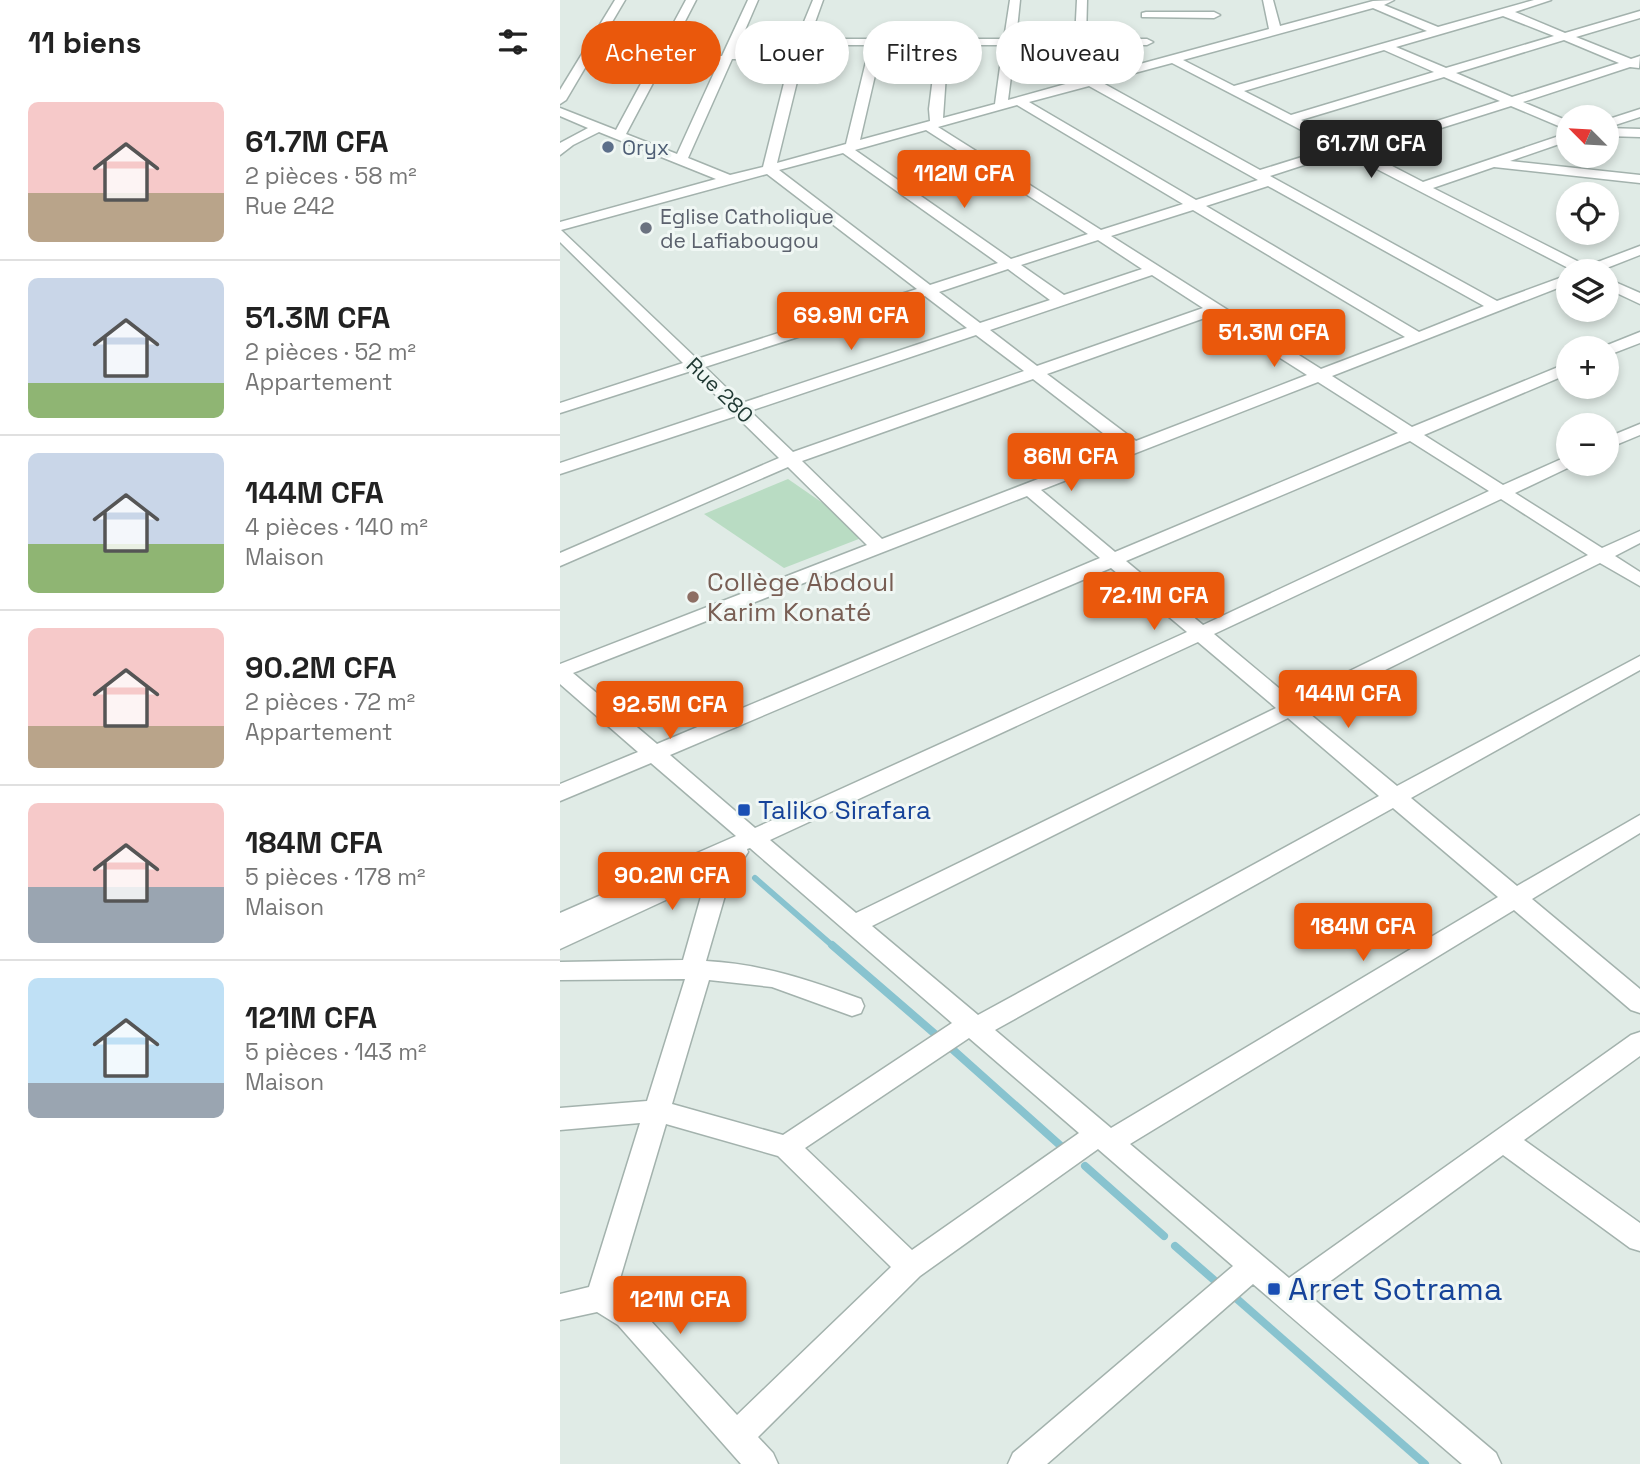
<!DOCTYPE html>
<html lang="fr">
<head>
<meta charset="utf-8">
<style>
  body { margin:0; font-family:"Space Grotesk",sans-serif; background:#f2f2f2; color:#222; height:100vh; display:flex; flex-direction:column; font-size:26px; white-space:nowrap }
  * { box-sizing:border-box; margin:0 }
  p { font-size:23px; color:#767676 }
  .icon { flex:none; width:38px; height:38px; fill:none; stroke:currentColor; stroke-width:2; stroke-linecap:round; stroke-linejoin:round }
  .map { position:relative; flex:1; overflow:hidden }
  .side { display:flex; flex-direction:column; background:#fff; width:560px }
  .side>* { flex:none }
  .hud { position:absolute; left:21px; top:21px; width:665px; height:63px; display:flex; gap:14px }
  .needle { width:46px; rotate:294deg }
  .buttons { position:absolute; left:996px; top:105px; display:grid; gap:14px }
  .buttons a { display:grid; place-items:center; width:63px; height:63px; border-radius:50%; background:#fff; box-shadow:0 4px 10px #0003; font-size:35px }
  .price { position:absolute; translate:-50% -60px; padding:0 16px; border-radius:7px; background:#ea580c; color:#fff; font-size:23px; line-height:46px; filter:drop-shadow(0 2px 4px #0008) }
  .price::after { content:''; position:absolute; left:50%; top:42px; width:21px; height:16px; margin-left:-10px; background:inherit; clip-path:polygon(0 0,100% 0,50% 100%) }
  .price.selected { background:#222; color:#fff }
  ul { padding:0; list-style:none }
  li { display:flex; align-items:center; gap:21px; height:175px; padding:0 28px }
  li+li { border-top:2px solid #e0e0e0 }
  li span { display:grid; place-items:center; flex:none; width:196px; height:140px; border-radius:10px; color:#555 }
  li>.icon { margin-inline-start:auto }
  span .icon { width:84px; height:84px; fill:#fffc; stroke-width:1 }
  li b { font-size:30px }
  h2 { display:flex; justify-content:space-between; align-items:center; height:84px; padding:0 28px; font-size:30px }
  .pill { padding:0 24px; border-radius:32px; background:#fff; box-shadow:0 4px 10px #0003; font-size:24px; line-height:63px }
  .pill.selected { background:#ea580c; color:#fff }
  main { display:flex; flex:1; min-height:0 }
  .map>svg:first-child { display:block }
  .green { fill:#b9dcc3 }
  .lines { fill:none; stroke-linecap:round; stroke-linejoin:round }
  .stream-far1 { stroke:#88c3cf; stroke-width:6 }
  .stream { stroke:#88c3cf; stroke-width:8 }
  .minor-casing { stroke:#a3b2ad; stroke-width:3 }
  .minor { fill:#fff; fill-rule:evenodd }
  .service-dot { fill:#5c6f8a; stroke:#f0f7f4; stroke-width:2.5 }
  .worship-dot { fill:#6b7280; stroke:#f0f7f4; stroke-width:2.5 }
  .education-dot { fill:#8d6e63; stroke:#f0f7f4; stroke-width:2.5 }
  .transit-dot { fill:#1a4fb4; stroke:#f0f7f4; stroke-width:2.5 }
  .labels { text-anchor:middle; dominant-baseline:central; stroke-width:6; stroke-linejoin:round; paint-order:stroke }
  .far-service-label { font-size:21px; fill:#4e5e75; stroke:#f0f7f4; text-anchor:start }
  .far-worship-label { font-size:21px; fill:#5b616d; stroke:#f0f7f4; text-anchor:start }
  .far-street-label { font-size:21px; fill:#213a34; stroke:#f0f7f4 }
  .education-label { font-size:26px; fill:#785e54; stroke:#f0f7f4; text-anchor:start }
  .transit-label { font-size:26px; fill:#164399; stroke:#f0f7f4; text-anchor:start }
  .near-transit-label { font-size:32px; fill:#164399; stroke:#f0f7f4; text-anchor:start }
</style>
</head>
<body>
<main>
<section class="side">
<h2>11 biens<svg class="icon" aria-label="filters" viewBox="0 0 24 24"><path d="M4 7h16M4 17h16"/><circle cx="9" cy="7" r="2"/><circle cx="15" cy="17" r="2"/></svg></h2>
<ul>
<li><span style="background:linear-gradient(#f6c9c9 65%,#b9a48a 0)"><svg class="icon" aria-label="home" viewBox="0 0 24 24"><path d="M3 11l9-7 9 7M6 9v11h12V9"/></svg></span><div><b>61.7M CFA</b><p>2 pièces · 58 m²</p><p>Rue 242</p></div></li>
<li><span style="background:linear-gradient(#c9d6e8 75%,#8fb573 0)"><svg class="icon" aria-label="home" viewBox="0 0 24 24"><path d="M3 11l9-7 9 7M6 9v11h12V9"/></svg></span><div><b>51.3M CFA</b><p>2 pièces · 52 m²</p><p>Appartement</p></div></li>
<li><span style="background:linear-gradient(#c9d6e8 65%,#8fb573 0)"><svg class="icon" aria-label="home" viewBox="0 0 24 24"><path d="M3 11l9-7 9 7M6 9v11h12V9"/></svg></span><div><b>144M CFA</b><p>4 pièces · 140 m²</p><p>Maison</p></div></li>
<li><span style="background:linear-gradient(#f6c9c9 70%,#b9a48a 0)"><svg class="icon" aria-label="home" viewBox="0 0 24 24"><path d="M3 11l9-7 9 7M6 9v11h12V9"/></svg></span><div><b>90.2M CFA</b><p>2 pièces · 72 m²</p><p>Appartement</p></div></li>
<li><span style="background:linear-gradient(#f6c9c9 60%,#9aa5b1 0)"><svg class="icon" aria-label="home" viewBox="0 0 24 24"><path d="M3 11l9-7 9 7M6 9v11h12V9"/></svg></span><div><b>184M CFA</b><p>5 pièces · 178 m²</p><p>Maison</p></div></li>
<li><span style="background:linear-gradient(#bfe0f5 75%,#9aa5b1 0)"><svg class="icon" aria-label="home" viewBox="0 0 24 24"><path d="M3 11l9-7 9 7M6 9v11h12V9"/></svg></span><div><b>121M CFA</b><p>5 pièces · 143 m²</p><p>Maison</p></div></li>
</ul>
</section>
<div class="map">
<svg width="1080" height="1464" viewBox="0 0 1080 1464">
  <rect width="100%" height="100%" fill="#e0ebe6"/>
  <!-- green -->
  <path class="green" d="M 228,479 L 309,535 L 224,568 L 144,514 Z"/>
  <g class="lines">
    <!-- stream-far1 -->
    <path class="stream-far1" d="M 195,878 L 274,947"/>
    <!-- stream -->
    <g class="stream">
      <path d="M 272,945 L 375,1034"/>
      <path d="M 391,1048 L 502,1147"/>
      <path d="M 525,1166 L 604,1236"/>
      <path d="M 615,1246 L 654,1280"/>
      <path d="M 677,1299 L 865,1464"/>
    </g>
    <defs>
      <g id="minor">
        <path d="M 55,0 L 65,0 L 6,100 L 0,104 L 0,90 Z"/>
        <path d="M 126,0 L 136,0 L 107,56 L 162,56 L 188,0 L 198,0 L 176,51 L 232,51 L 253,0 L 263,0 L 249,39 L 444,39 L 450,0 L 460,0 L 456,39 L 515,39 L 517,0 L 527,0 L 526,39 L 587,39 L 593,42 L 587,45 L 526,45 L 525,73 L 532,77 L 709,29 L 703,0 L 713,0 L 720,26 L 813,1 L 834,0 L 824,5 L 878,27 L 974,0 L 991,0 L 955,12 L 1005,33 L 1080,11 L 1080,18 L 1016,37 L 1071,59 L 1080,56 L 1079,68 L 1070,67 L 963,102 L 1008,121 L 1008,130 L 951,106 L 805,152 L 863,182 L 1008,133 L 1008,141 L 950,161 L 1080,175 L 1080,183 L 934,167 L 873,188 L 1027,266 L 1080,246 L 1080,255 L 1039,271 L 1014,271 L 784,152 L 710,176 L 937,301 L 1008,275 L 1008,284 L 772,376 L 852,427 L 1008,363 L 1008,374 L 864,435 L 943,485 L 1008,456 L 1008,464 L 1014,465 L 955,493 L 1042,548 L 1080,531 L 1080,543 L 1055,556 L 1080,572 L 1080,586 L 1040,563 L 745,710 L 837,786 L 1080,656 L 1080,670 L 851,798 L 957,886 L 1080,815 L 1080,833 L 972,899 L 1080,989 L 1080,1013 L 1071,1010 L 954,910 L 570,1144 L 729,1278 L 1071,1035 L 1080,1032 L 1080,1056 L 964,1140 L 1080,1223 L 1080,1251 L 1070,1248 L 943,1155 L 750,1296 L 936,1453 L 941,1464 L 902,1464 L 693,1284 L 487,1464 L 448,1464 L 453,1453 L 673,1266 L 538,1149 L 360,1276 L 198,1437 L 213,1453 L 218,1464 L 181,1464 L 58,1325 L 37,1312 L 0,1320 L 0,1294 L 29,1287 L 80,1123 L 0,1130 L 0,1108 L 87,1101 L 125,979 L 0,980 L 0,962 L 123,960 L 142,893 L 136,886 L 0,949 L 0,913 L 176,836 L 91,763 L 0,801 L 0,784 L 78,752 L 0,684 L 0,664 L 307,545 L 228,467 L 0,566 L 0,553 L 219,458 L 176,416 L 0,474 L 0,463 L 168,407 L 131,371 L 0,413 L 0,403 L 123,363 L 0,242 L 0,222 L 156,179 L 39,132 L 13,145 L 0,155 L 0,143 L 28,128 L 0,116 L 0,108 L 56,130 ZM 813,8 L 867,31 L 674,86 L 623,60 ZM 943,16 L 994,36 L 886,68 L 836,47 ZM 1004,40 L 1059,63 L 952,97 L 896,73 ZM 246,45 L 310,45 L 286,144 L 217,163 ZM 322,45 L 377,45 L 369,109 L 370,121 L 300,140 ZM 388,45 L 443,45 L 435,104 L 383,118 ZM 455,45 L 514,45 L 513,75 L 520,80 L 448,100 ZM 824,50 L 874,72 L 731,115 L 684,91 ZM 172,59 L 230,59 L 203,167 L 170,175 L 128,158 ZM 612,63 L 774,147 L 700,170 L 541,82 ZM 103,64 L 158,64 L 117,154 L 66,134 ZM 884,77 L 940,101 L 795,147 L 741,120 ZM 529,86 L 698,180 L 636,200 L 469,102 ZM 457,105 L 623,204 L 541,230 L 378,127 ZM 366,130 L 528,234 L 451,259 L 295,150 ZM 283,153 L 438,263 L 370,285 L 219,170 ZM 207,174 L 357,289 L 137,359 L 1,230 ZM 708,186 L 924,306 L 859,332 L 646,206 ZM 633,210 L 845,337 L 761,369 L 551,236 ZM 538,240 L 582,269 L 504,295 L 461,265 ZM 448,269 L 490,300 L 420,323 L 379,292 ZM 592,275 L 643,308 L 477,366 L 430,330 ZM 365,296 L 407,328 L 182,403 L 145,367 ZM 653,315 L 747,375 L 576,441 L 487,374 ZM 416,335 L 464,371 L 233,452 L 190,411 ZM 473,379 L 561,447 L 322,539 L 242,461 ZM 758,382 L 838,433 L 555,552 L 481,490 ZM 850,441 L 929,491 L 643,625 L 566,561 ZM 467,496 L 540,558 L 97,744 L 13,673 ZM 941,499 L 1028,555 L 732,699 L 654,634 ZM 551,568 L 627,632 L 195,828 L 110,755 ZM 638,642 L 716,708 L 296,913 L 210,840 ZM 728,718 L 819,796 L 418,1015 L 312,926 ZM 833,808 L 938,897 L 551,1128 L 435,1030 ZM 190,848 L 392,1023 L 223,1135 L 112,1104 L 149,980 L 212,987 L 292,1016 L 301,1013 L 304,1006 L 301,999 C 249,980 202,964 146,961 L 166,892 L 155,877 C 168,871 181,865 188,852 L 187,849 ZM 409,1038 L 519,1133 L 352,1250 L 245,1148 ZM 106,1124 L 218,1156 L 331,1267 L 177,1415 L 78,1307 L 56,1292 Z"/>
        <path d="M 586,12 L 654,12 L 660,15 L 654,18 L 582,17 L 582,13 Z"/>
        <path d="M 1080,109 L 1080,117 L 1046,128 L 1046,120 Z"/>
        <path d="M 1046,128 L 1080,129 L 1080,137 L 1046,136 Z"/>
        <path d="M 1046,278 L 1080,293 L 1080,304 L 1046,288 Z"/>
        <path d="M 1080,332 L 1080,343 L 1046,356 L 1046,348 L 1040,348 Z"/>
        <path d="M 1080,424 L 1080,435 L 1046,449 L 1046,438 Z"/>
      </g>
    </defs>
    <!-- minor casing -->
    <use href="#minor" class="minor-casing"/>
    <!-- minor -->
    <use href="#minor" class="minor"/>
  </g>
  <!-- markers -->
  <circle class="service-dot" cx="48" cy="147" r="7"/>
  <circle class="worship-dot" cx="86" cy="228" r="7"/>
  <circle class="education-dot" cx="133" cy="597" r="7"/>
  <g class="transit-dot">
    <rect x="177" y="803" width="14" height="14" rx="3.5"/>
    <rect x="707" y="1282" width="14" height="14" rx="3.5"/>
  </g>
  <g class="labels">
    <!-- far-service labels -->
    <g class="far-service-label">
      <text x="62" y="147">Oryx</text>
    </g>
    <!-- far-worship labels -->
    <g class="far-worship-label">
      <text x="100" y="216">Eglise Catholique<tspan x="100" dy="24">de Lafiabougou</tspan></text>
    </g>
    <!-- far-street labels -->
    <g class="far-street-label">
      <text transform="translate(160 390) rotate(44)">Rue 280</text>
    </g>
    <!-- education labels -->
    <g class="education-label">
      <text x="147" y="582">Collège Abdoul<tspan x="147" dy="30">Karim Konaté</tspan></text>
    </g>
    <!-- transit labels -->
    <g class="transit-label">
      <text x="198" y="810">Taliko Sirafara</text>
    </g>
    <!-- near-transit labels -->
    <g class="near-transit-label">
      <text x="728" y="1289">Arret Sotrama</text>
    </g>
  </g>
</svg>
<div class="buttons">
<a><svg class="needle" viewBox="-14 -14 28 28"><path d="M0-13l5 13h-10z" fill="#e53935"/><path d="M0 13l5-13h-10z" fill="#767676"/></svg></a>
<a><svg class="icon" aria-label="locate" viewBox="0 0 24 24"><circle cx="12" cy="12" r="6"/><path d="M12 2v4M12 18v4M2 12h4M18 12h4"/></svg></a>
<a><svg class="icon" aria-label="layers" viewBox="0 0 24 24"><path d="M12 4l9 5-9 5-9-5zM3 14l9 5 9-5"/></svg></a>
<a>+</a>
<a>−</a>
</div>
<b class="price selected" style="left:811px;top:180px">61.7M CFA</b>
<b class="price" style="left:404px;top:210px">112M CFA</b>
<b class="price" style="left:291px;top:352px">69.9M CFA</b>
<b class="price" style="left:714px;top:369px">51.3M CFA</b>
<b class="price" style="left:511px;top:493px">86M CFA</b>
<b class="price" style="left:594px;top:632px">72.1M CFA</b>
<b class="price" style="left:788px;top:730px">144M CFA</b>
<b class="price" style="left:110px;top:741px">92.5M CFA</b>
<b class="price" style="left:112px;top:912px">90.2M CFA</b>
<b class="price" style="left:803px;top:963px">184M CFA</b>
<b class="price" style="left:120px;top:1336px">121M CFA</b>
<div class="hud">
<a class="pill selected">Acheter</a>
<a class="pill">Louer</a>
<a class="pill">Filtres</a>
<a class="pill">Nouveau</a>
</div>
</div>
</main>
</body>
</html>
